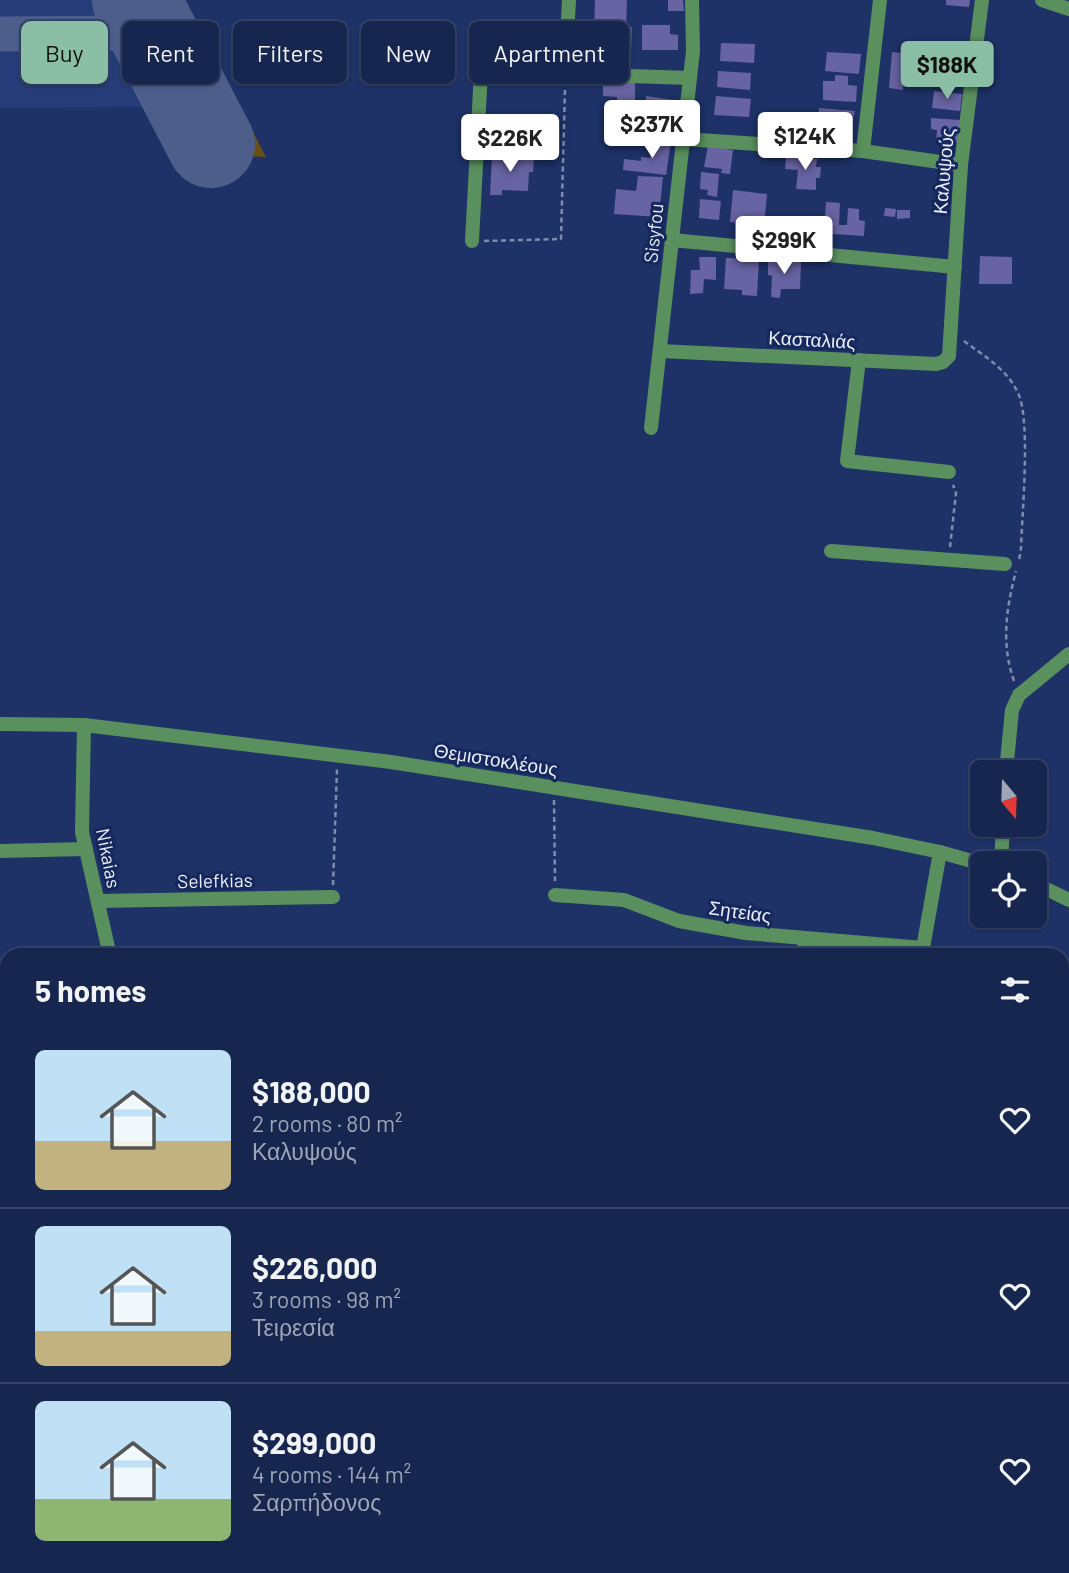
<!DOCTYPE html>
<html lang="en">
<head>
<meta charset="utf-8">
<style>
  body { margin:0; font-family:Barlow,sans-serif; background:#233258; color:#f1f3f6; height:100vh; display:flex; flex-direction:column; font-size:26px; white-space:nowrap }
  * { box-sizing:border-box; margin:0 }
  p { font-size:23px; color:#9ea5b6 }
  .icon { flex:none; width:38px; height:38px; fill:none; stroke:currentColor; stroke-width:2; stroke-linecap:round; stroke-linejoin:round }
  .map { position:relative; flex:1; overflow:hidden }
  .sheet { position:absolute; left:0px; top:948px; width:1069px; height:625px; display:flex; flex-direction:column; background:#16264e; border-radius:21px 21px 0 0; box-shadow:0 2px 5px #0004,0 0 0 2px #354366 }
  .sheet>* { flex:none }
  .hud { position:absolute; left:21px; top:21px; width:700px; height:63px; display:flex; gap:14px }
  .needle { width:46px; rotate:161deg }
  .controls { position:absolute; left:970px; top:760px; display:grid; gap:14px }
  .controls a { display:grid; place-items:center; width:77px; height:77px; border-radius:10px; background:#16264e; box-shadow:0 2px 5px #0004,0 0 0 2px #354366; font-size:35px }
  .price { position:absolute; translate:-50% -60px; padding:0 16px; border-radius:7px; background:#fff; color:#222; font-size:23px; line-height:46px; filter:drop-shadow(0 2px 4px #0008) }
  .price::after { content:''; position:absolute; left:50%; top:42px; width:21px; height:16px; margin-left:-10px; background:inherit; clip-path:polygon(0 0,100% 0,50% 100%) }
  .price.active { background:#8abfa5; color:#111 }
  ul { padding:0; list-style:none }
  li { display:flex; align-items:center; gap:21px; height:175px; padding:0 35px }
  li+li { border-top:2px solid #354366 }
  li span { display:grid; place-items:center; flex:none; width:196px; height:140px; border-radius:10px; color:#555 }
  li>.icon { margin-inline-start:auto }
  span .icon { width:84px; height:84px; fill:#fffc; stroke-width:1 }
  li b { font-size:30px }
  h2 { display:flex; justify-content:space-between; align-items:center; height:84px; padding:0 35px; font-size:30px }
  .tag { padding:0 24px; border-radius:10px; background:#16264e; box-shadow:0 2px 5px #0004,0 0 0 2px #354366; font-size:24px; line-height:63px }
  .tag.active { background:#8abfa5; color:#111 }
  .map>svg:first-child { display:block }
  .built { fill:#263c78 }
  .green { fill:#675118 }
  .lines { fill:none; stroke-linecap:round; stroke-linejoin:round }
  .taxiway { stroke:#4e5e8b; stroke-width:35 }
  .runway { stroke:#4e5e8b; stroke-width:88 }
  .building { fill:#6863a2 }
  .path { stroke:#7f8caf; stroke-width:2.5; stroke-dasharray:5 3.5; stroke-linecap:butt }
  .minor { stroke:#59905d; stroke-width:14 }
  .tertiary { stroke:#59905d; stroke-width:14 }
  .secondary { stroke:#67c271; stroke-width:14 }
  .labels { text-anchor:middle; dominant-baseline:central; stroke-width:6; stroke-linejoin:round; paint-order:stroke }
  .street-label { font-size:19px; fill:#e8eefc; stroke:#15275c }
</style>
</head>
<body>
<div class="map">
<svg width="1069" height="1573" viewBox="0 0 1069 1573">
  <rect width="100%" height="100%" fill="#1e3268"/>
  <!-- built -->
  <path class="built" d="M 0,0 L 110,0 L 164,107 L 0,108 Z"/>
  <!-- green -->
  <path class="green" d="M 159,0 L 185,0 L 266,157 L 240,156 Z"/>
  <g class="lines">
    <!-- taxiway -->
    <g class="taxiway">
      <path d="M 134,0 L 128,33 L 153,48 L 168,61"/>
      <path d="M 0,34 L 128,33"/>
    </g>
    <!-- runway -->
    <path class="runway" d="M 136,0 L 211,144"/>
  </g>
  <!-- building -->
  <g class="building">
    <path d="M 595,0 L 627,0 L 626,27 L 632,27 L 631,50 L 613,49 L 613,44 L 605,43 L 605,29 L 594,29 Z"/>
    <path d="M 668,0 L 683,0 L 684,11 L 668,11 Z"/>
    <path d="M 946,0 L 970,0 L 969,7 L 946,5 Z"/>
    <path d="M 642,25 L 670,25 L 670,34 L 678,35 L 678,50 L 642,50 Z"/>
    <path d="M 721,43 L 755,44 L 754,63 L 720,61 Z"/>
    <path d="M 827,52 L 861,54 L 859,74 L 825,71 Z"/>
    <path d="M 892,52 L 924,55 L 922,68 L 905,66 L 903,90 L 889,88 Z"/>
    <path d="M 937,61 L 964,63 L 963,81 L 935,80 Z"/>
    <path d="M 718,71 L 751,73 L 750,90 L 717,87 Z"/>
    <path d="M 835,75 L 848,76 L 848,85 L 857,86 L 856,102 L 823,100 L 823,81 L 835,81 Z"/>
    <path d="M 603,79 L 635,79 L 635,124 L 616,125 L 617,97 L 603,96 Z"/>
    <path d="M 934,91 L 962,94 L 960,111 L 932,108 Z"/>
    <path d="M 646,96 L 675,100 L 673,130 L 642,127 Z"/>
    <path d="M 716,96 L 751,99 L 749,117 L 714,115 Z"/>
    <path d="M 819,108 L 855,111 L 852,124 L 844,123 L 843,130 L 817,128 Z"/>
    <path d="M 931,118 L 960,120 L 958,143 L 936,141 L 937,130 L 931,129 Z"/>
    <path d="M 652,139 L 671,141 L 666,175 L 623,170 L 624,159 L 641,161 L 641,157 L 650,158 Z"/>
    <path d="M 708,146 L 733,150 L 730,174 L 721,173 L 722,169 L 704,167 Z"/>
    <path d="M 492,156 L 534,158 L 533,172 L 529,172 L 528,191 L 502,190 L 502,195 L 490,195 Z"/>
    <path d="M 786,157 L 817,159 L 816,167 L 821,167 L 820,178 L 816,178 L 816,190 L 796,189 L 798,170 L 785,169 Z"/>
    <path d="M 701,172 L 719,174 L 717,197 L 707,195 L 708,190 L 700,189 Z"/>
    <path d="M 638,176 L 663,177 L 659,217 L 614,214 L 616,189 L 636,191 Z"/>
    <path d="M 733,190 L 767,194 L 764,226 L 730,222 Z"/>
    <path d="M 700,199 L 721,201 L 719,220 L 699,218 Z"/>
    <path d="M 826,202 L 840,203 L 839,225 L 847,225 L 848,208 L 859,209 L 859,220 L 865,221 L 864,236 L 816,233 L 818,216 L 825,217 Z"/>
    <path d="M 885,208 L 896,209 L 895,217 L 884,216 Z"/>
    <path d="M 897,210 L 910,210 L 910,218 L 897,219 Z"/>
    <path d="M 980,256 L 1012,257 L 1012,284 L 979,284 Z"/>
    <path d="M 699,257 L 716,257 L 716,280 L 704,279 L 703,293 L 690,294 L 691,270 L 700,270 Z"/>
    <path d="M 726,258 L 759,259 L 757,296 L 742,295 L 742,290 L 724,289 Z"/>
    <path d="M 768,260 L 801,262 L 800,289 L 781,289 L 780,298 L 771,297 L 772,276 L 768,275 Z"/>
  </g>
  <g class="lines">
    <!-- path -->
    <g class="path">
      <path d="M 484,241 L 561,239 L 565,88"/>
      <path d="M 964,341 C 984,356 1007,369 1018,393 C 1031,419 1022,514 1021,548 L 1019,561"/>
      <path d="M 950,547 L 956,493 L 953,485"/>
      <path d="M 1014,681 C 1001,644 1006,609 1016,571"/>
      <path d="M 554,800 L 555,881"/>
      <path d="M 333,885 L 337,769"/>
      <path d="M 1062,1019 L 1069,1019"/>
      <path d="M 1062,1484 L 1069,1482"/>
    </g>
    <!-- minor -->
    <g class="minor">
      <path d="M 1042,0 L 1069,9"/>
      <path d="M 565,74 L 569,0"/>
      <path d="M 684,139 L 863,151 L 961,165"/>
      <path d="M 863,151 L 880,0"/>
      <path d="M 672,240 L 955,267"/>
      <path d="M 472,241 L 481,71 L 690,78"/>
      <path d="M 660,351 L 936,364 L 943,362 L 949,356 L 961,165 L 982,0"/>
      <path d="M 859,360 L 847,461 L 949,472"/>
      <path d="M 651,428 L 693,51 L 692,0"/>
      <path d="M 831,551 L 1005,564"/>
      <path d="M 0,724 L 84,725 L 391,762 L 873,838 L 940,852 L 982,864"/>
      <path d="M 84,725 L 82,832 L 110,956"/>
      <path d="M 1006,772 L 1012,710 L 1019,695 L 1069,654"/>
      <path d="M 0,851 L 86,849"/>
      <path d="M 1001,863 L 1003,824"/>
      <path d="M 1034,883 L 1069,900"/>
      <path d="M 555,895 L 624,900 L 679,921 L 746,933 L 923,948"/>
      <path d="M 98,901 L 333,897"/>
      <path d="M 804,956 L 805,938"/>
      <path d="M 924,956 L 923,948 L 940,852"/>
      <path d="M 0,970 L 7,970"/>
      <path d="M 0,1081 L 7,1081"/>
      <path d="M 1062,1154 L 1069,1152"/>
      <path d="M 0,1178 L 7,1178"/>
      <path d="M 0,1288 L 7,1288"/>
      <path d="M 1062,1332 L 1069,1334"/>
      <path d="M 0,1409 L 7,1408"/>
      <path d="M 1062,1454 L 1069,1436"/>
      <path d="M 0,1502 L 7,1500"/>
      <path d="M 1062,1545 L 1067,1573"/>
      <path d="M 356,1566 L 356,1573"/>
      <path d="M 450,1566 L 452,1573"/>
      <path d="M 717,1566 L 718,1573"/>
      <path d="M 829,1566 L 831,1573"/>
      <path d="M 928,1566 L 929,1573"/>
    </g>
    <!-- tertiary -->
    <path class="tertiary" d="M 236,1566 L 236,1573"/>
    <!-- secondary -->
    <g class="secondary">
      <path d="M 1062,1064 L 1069,1061"/>
      <path d="M 1062,1085 L 1069,1082"/>
      <path d="M 0,1529 L 7,1527"/>
      <path d="M 0,1548 L 7,1546"/>
    </g>
  </g>
  <g class="labels">
    <!-- street labels -->
    <g class="street-label">
      <text transform="translate(943 171) rotate(-85)">Καλυψούς</text>
      <text transform="translate(653 233) rotate(-84)">Sisyfou</text>
      <text transform="translate(812 339) rotate(3)">Κασταλιάς</text>
      <text transform="translate(496 759) rotate(9)">Θεμιστοκλέους</text>
      <text transform="translate(109 858) rotate(79)">Nikaias</text>
      <text transform="translate(215 880) rotate(-1)">Selefkias</text>
      <text transform="translate(740 911) rotate(8)">Σητείας</text>
    </g>
  </g>
</svg>
<div class="controls">
<a><svg class="needle" viewBox="-14 -14 28 28"><path d="M0-13l5 13h-10z" fill="#e53935"/><path d="M0 13l5-13h-10z" fill="#9ea5b6"/></svg></a>
<a><svg class="icon" aria-label="locate" viewBox="0 0 24 24"><circle cx="12" cy="12" r="6"/><path d="M12 2v4M12 18v4M2 12h4M18 12h4"/></svg></a>
</div>
<b class="price active" style="left:947px;top:101px">$188K</b>
<b class="price" style="left:652px;top:160px">$237K</b>
<b class="price" style="left:805px;top:172px">$124K</b>
<b class="price" style="left:510px;top:174px">$226K</b>
<b class="price" style="left:784px;top:276px">$299K</b>
<div class="hud">
<a class="tag active">Buy</a>
<a class="tag">Rent</a>
<a class="tag">Filters</a>
<a class="tag">New</a>
<a class="tag">Apartment</a>
</div>
<section class="sheet">
<h2>5 homes<svg class="icon" aria-label="filters" viewBox="0 0 24 24"><path d="M4 7h16M4 17h16"/><circle cx="9" cy="7" r="2"/><circle cx="15" cy="17" r="2"/></svg></h2>
<ul>
<li><span style="background:linear-gradient(#bfe0f5 65%,#c2b280 0)"><svg class="icon" aria-label="home" viewBox="0 0 24 24"><path d="M3 11l9-7 9 7M6 9v11h12V9"/></svg></span><div><b>$188,000</b><p>2 rooms · 80 m²</p><p>Καλυψούς</p></div><svg class="icon" aria-label="heart" viewBox="0 0 24 24"><path d="M12 20l-8-8c-3-5 5-10 8-4 3-6 11-1 8 4z"/></svg></li>
<li><span style="background:linear-gradient(#bfe0f5 75%,#c2b280 0)"><svg class="icon" aria-label="home" viewBox="0 0 24 24"><path d="M3 11l9-7 9 7M6 9v11h12V9"/></svg></span><div><b>$226,000</b><p>3 rooms · 98 m²</p><p>Τειρεσία</p></div><svg class="icon" aria-label="heart" viewBox="0 0 24 24"><path d="M12 20l-8-8c-3-5 5-10 8-4 3-6 11-1 8 4z"/></svg></li>
<li><span style="background:linear-gradient(#bfe0f5 70%,#8fb573 0)"><svg class="icon" aria-label="home" viewBox="0 0 24 24"><path d="M3 11l9-7 9 7M6 9v11h12V9"/></svg></span><div><b>$299,000</b><p>4 rooms · 144 m²</p><p>Σαρπήδονος</p></div><svg class="icon" aria-label="heart" viewBox="0 0 24 24"><path d="M12 20l-8-8c-3-5 5-10 8-4 3-6 11-1 8 4z"/></svg></li>
</ul>
</section>
</div>
</body>
</html>
